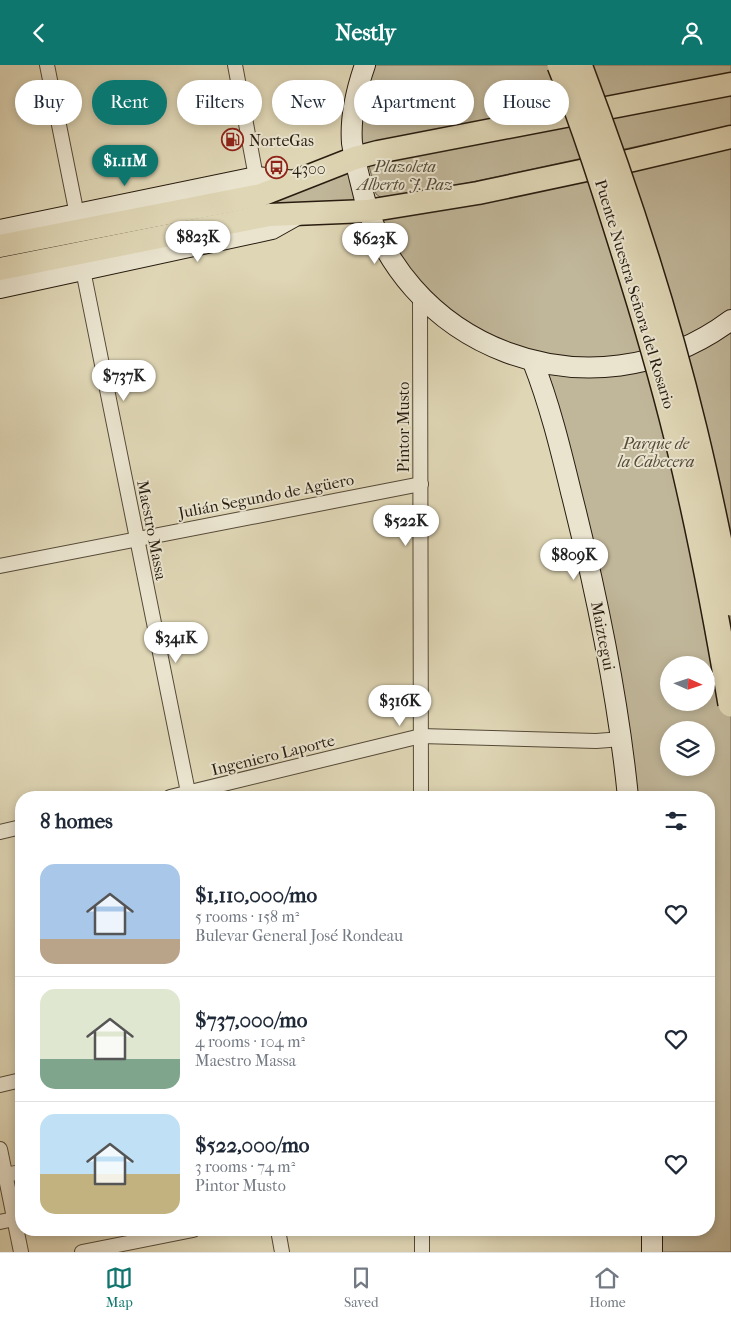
<!DOCTYPE html>
<html lang="en">
<head>
<meta charset="utf-8">
<style>
  body { margin:0; font-family:"IM FELL French Canon",serif; background:#f2f2f3; color:#1f2937; height:100vh; display:flex; flex-direction:column; font-size:19px; white-space:nowrap }
  * { box-sizing:border-box; margin:0 }
  p { font-size:16px; color:#747a83 }
  .icon { flex:none; width:28px; height:28px; fill:none; stroke:currentColor; stroke-width:2; stroke-linecap:round; stroke-linejoin:round }
  .map { position:relative; flex:1; overflow:hidden }
  .panel { position:absolute; left:15px; top:726px; width:700px; height:445px; display:flex; flex-direction:column; background:#fff; border-radius:20px; box-shadow:0 2px 8px #0003 }
  .panel>* { flex:none }
  .guide { position:absolute; left:15px; top:15px; width:701px; height:45px; display:flex; gap:10px }
  .needle { width:32px; rotate:93deg }
  .fabs { position:absolute; left:660px; top:591px; display:grid; gap:10px }
  .fabs a { display:grid; place-items:center; width:55px; height:55px; border-radius:50%; background:#fff; box-shadow:0 2px 8px #0003; font-size:25px }
  .price { position:absolute; translate:-50% -42px; padding:0 11px; border-radius:18px; background:#fff; color:#222; font-size:16px; line-height:32px; filter:drop-shadow(0 1px 2px #0008) }
  .price::after { content:''; position:absolute; left:50%; top:30px; width:15px; height:11px; margin-left:-8px; background:inherit; clip-path:polygon(0 0,100% 0,50% 100%) }
  .price.selected { background:#0f766e; color:#fff }
  ul { padding:0; list-style:none }
  li { display:flex; align-items:center; gap:15px; height:125px; padding:0 25px }
  li+li { border-top:1px solid #e0e1e3 }
  li span { display:grid; place-items:center; flex:none; width:140px; height:100px; border-radius:15px; color:#555 }
  li>.icon { margin-inline-start:auto }
  span .icon { width:60px; height:60px; fill:#fffc; stroke-width:1 }
  li b { font-size:21px }
  h2 { display:flex; justify-content:space-between; align-items:center; height:60px; padding:0 25px; font-size:21px }
  .tag { padding:0 18px; border-radius:22px; background:#fff; box-shadow:0 2px 8px #0003; font-size:18px; line-height:45px }
  .tag.selected { background:#0f766e; color:#fff }
  header { display:flex; justify-content:space-between; align-items:center; height:65px; padding:0 25px; background:#0f766e; color:#fff; font-size:22px; font-weight:700 }
  .tab-bar { display:flex; justify-content:space-around; align-items:center; height:70px; border-top:1px solid #e0e1e3; background:#fff; font-size:14px; color:#747a83 }
  .tab-bar a { display:grid; justify-items:center; gap:2px }
  .tab-bar .selected { color:#0f766e }
  .map>svg:first-child { display:block }
  .green { fill:#c0b699; stroke:#746954; fill-rule:evenodd }
  .lines { fill:none; stroke-linecap:round; stroke-linejoin:round }
  .street-casing { stroke:#554a38; stroke-width:16 }
  .secondary-casing { stroke:#271c0f; stroke-width:22 }
  .primary-casing { stroke:#271c0f; stroke-width:25 }
  .street { stroke:#eae4cf; stroke-width:14 }
  .secondary { stroke:#eae4cf; stroke-width:20 }
  .primary { stroke:#dfd6b5; stroke-width:22 }
  .highway-bridge-casing { stroke:#271c0f; stroke-width:28; stroke-linecap:butt }
  .highway-bridge { stroke:#dfd6b5; stroke-width:25 }
  .labels { text-anchor:middle; dominant-baseline:central; stroke-width:4; stroke-linejoin:round; paint-order:stroke }
  .poi-label { font-size:16px; fill:#271c0f; stroke:#eae4cf; text-anchor:start }
  .park-label { font-size:16px; font-style:italic; fill:#554a38; stroke:#eae4cf }
  .street-label { font-size:16px; fill:#271c0f; stroke:#eae4cf }
</style>
</head>
<body>
<header><svg class="icon" aria-label="back" viewBox="0 0 24 24"><path d="M15 5l-7 7 7 7"/></svg>Nestly<svg class="icon" aria-label="person" viewBox="0 0 24 24"><circle cx="12" cy="8" r="4"/><path d="M4 21q1-7 8-7t8 7"/></svg></header>
<div class="map">
<svg width="731" height="1187" viewBox="0 0 731 1187">
  <rect width="100%" height="100%" fill="#dfd6b5"/>
  <filter id="stains"><feTurbulence type="fractalNoise" baseFrequency=".004" numOctaves="4"/><feColorMatrix values="0 0 0 0 .2 0 0 0 0 .09 0 0 0 0 .02 0 0 0 .5 -.17"/></filter>
  <radialGradient id="worn" r=".72"><stop offset=".6" stop-color="#630" stop-opacity="0"/><stop offset="1" stop-color="#630" stop-opacity=".3"/></radialGradient>
  <!-- green -->
  <g class="green">
    <path d="M 365,0 L 731,0 L 731,19 L 356,93 L 367,145 L 731,72 L 731,1187 L 652,1187 L 652,1165 L 709,1165 L 709,732 L 628,732 L 622,674 L 533,297 L 445,253 L 367,146 L 0,223 L 0,165 L 296,116 L 355,93 ZM 669,600 L 706,600 L 706,638 L 669,638 ZM 669,665 L 706,665 L 706,702 L 669,702 Z"/>
    <path d="M 731,25 L 731,61 L 393,134 L 383,134 L 376,129 L 369,101 L 373,97 Z"/>
  </g>
  <g class="lines">
    <defs>
      <g id="street">
        <path d="M 47,0 L 77,150"/>
        <path d="M 235,0 L 256,112"/>
        <path d="M 83,205 L 189,732"/>
        <path d="M 420,231 L 421,732"/>
        <path d="M 0,501 L 421,419"/>
        <path d="M 170,732 L 421,671 L 596,676 L 622,674"/>
        <path d="M 0,767 L 21,762"/>
        <path d="M 0,1020 L 21,1015"/>
        <path d="M 0,1084 L 21,1187"/>
        <path d="M 5,1110 L 21,1107"/>
        <path d="M 0,1157 L 14,1154"/>
        <path d="M 278,1165 L 282,1187"/>
        <path d="M 422,1165 L 422,1187"/>
        <path d="M 82,1187 L 193,1165"/>
      </g>
      <g id="secondary">
        <path d="M 365,0 C 357,23 350,53 352,78 C 354,90 357,103 360,115 C 395,285 593,358 731,255"/>
        <path d="M 0,165 L 256,112 L 296,116"/>
        <path d="M 0,223 L 272,164 L 297,150"/>
        <path d="M 533,297 C 550,340 561,386 572,431 C 597,530 618,631 628,732"/>
        <path d="M 652,1187 L 652,1165"/>
      </g>
      <g id="primary">
        <path d="M 0,181 L 261,130 L 355,93 L 378,87 L 731,19"/>
        <path d="M 0,204 L 269,150 L 367,146 L 478,128 L 633,95 L 731,72"/>
      </g>
    </defs>
    <!-- street casing -->
    <use href="#street" class="street-casing"/>
    <!-- secondary casing -->
    <use href="#secondary" class="secondary-casing"/>
    <!-- primary casing -->
    <use href="#primary" class="primary-casing"/>
    <!-- street -->
    <use href="#street" class="street"/>
    <!-- secondary -->
    <use href="#secondary" class="secondary"/>
    <!-- primary -->
    <use href="#primary" class="primary"/>
    <defs>
      <g id="highway-bridge">
        <path d="M 560,0 C 585,62 605,126 625,190 C 644,250 662,311 677,372 C 699,460 716,550 731,639"/>
        <path d="M 579,0 C 624,119 664,240 694,364 C 708,422 720,480 731,538"/>
      </g>
    </defs>
    <!-- highway-bridge casing -->
    <use href="#highway-bridge" class="highway-bridge-casing"/>
    <!-- highway-bridge -->
    <use href="#highway-bridge" class="highway-bridge"/>
  </g>
  <!-- icons -->
  <defs>
    <symbol id="fuel-ring" viewBox="-11 -11 22 22"><circle r="9.5" fill="#eae4cf" stroke="#8f2418" stroke-width="1.5"/><path d="M-5.5-6h7V0h2V4h1.3V-2.5L3-4.5l.8-.8L6-3V5H2.5V1h-1V6h-7ZM-4.2-4.7v3.2H.2V-4.7Z" fill="#8f2418"/></symbol>
    <symbol id="bus-ring" viewBox="-11 -11 22 22"><circle r="9.5" fill="#eae4cf" stroke="#8f2418" stroke-width="1.5"/><path d="M-5-6H5V4H4V6H2V4H-2V6H-4V4H-5ZM-3.5-4V0h7V-4ZM-3.5 1.2v1.5H-2V1.2ZM2 1.2v1.5H3.5V1.2Z" fill="#8f2418"/></symbol>
  </defs>
  <g fill-rule="evenodd">
    <use href="#fuel-ring" x="220" y="62" width="25" height="25"/>
    <use href="#bus-ring" x="264" y="90" width="25" height="25"/>
  </g>
  <g class="labels">
    <!-- poi labels -->
    <g class="poi-label">
      <text x="249" y="75">NorteGas</text>
      <text x="292" y="103">4300</text>
    </g>
    <!-- park labels -->
    <g class="park-label">
      <text x="405" y="101">Plazoleta<tspan x="405" dy="18">Alberto J. Paz</tspan></text>
      <text x="656" y="378">Parque de<tspan x="656" dy="18">la Cabecera</tspan></text>
    </g>
    <!-- street labels -->
    <g class="street-label">
      <text transform="translate(635 229) rotate(73)">Puente Nuestra Señora del Rosario</text>
      <text transform="translate(403 362) rotate(-90)">Pintor Musto</text>
      <text transform="translate(266 431) rotate(-11)">Julián Segundo de Agüero</text>
      <text transform="translate(152 465) rotate(79)">Maestro Massa</text>
      <text transform="translate(603 571) rotate(79)">Maiztegui</text>
      <text transform="translate(273 690) rotate(-14)">Ingeniero Laporte</text>
    </g>
  </g>
  <rect width="100%" height="100%" filter="url(#stains)"/>
  <rect width="100%" height="100%" fill="url(#worn)"/>
</svg>
<div class="fabs">
<a><svg class="needle" viewBox="-14 -14 28 28"><path d="M0-13l5 13h-10z" fill="#e53935"/><path d="M0 13l5-13h-10z" fill="#747a83"/></svg></a>
<a><svg class="icon" aria-label="layers" viewBox="0 0 24 24"><path d="M12 4l9 5-9 5-9-5zM3 14l9 5 9-5"/></svg></a>
</div>
<b class="price selected" style="left:125px;top:122px">$1.11M</b>
<b class="price" style="left:198px;top:198px">$823K</b>
<b class="price" style="left:375px;top:200px">$623K</b>
<b class="price" style="left:124px;top:337px">$737K</b>
<b class="price" style="left:406px;top:482px">$522K</b>
<b class="price" style="left:574px;top:516px">$809K</b>
<b class="price" style="left:176px;top:599px">$341K</b>
<b class="price" style="left:400px;top:662px">$316K</b>
<div class="guide">
<a class="tag">Buy</a>
<a class="tag selected">Rent</a>
<a class="tag">Filters</a>
<a class="tag">New</a>
<a class="tag">Apartment</a>
<a class="tag">House</a>
</div>
<section class="panel">
<h2>8 homes<svg class="icon" aria-label="filters" viewBox="0 0 24 24"><path d="M4 7h16M4 17h16"/><circle cx="9" cy="7" r="2"/><circle cx="15" cy="17" r="2"/></svg></h2>
<ul>
<li><span style="background:linear-gradient(#a9c7e8 75%,#b9a48a 0)"><svg class="icon" aria-label="home" viewBox="0 0 24 24"><path d="M3 11l9-7 9 7M6 9v11h12V9"/></svg></span><div><b>$1,110,000/mo</b><p>5 rooms · 158 m²</p><p>Bulevar General José Rondeau</p></div><svg class="icon" aria-label="heart" viewBox="0 0 24 24"><path d="M12 20l-8-8c-3-5 5-10 8-4 3-6 11-1 8 4z"/></svg></li>
<li><span style="background:linear-gradient(#dfe7d0 70%,#7fa58c 0)"><svg class="icon" aria-label="home" viewBox="0 0 24 24"><path d="M3 11l9-7 9 7M6 9v11h12V9"/></svg></span><div><b>$737,000/mo</b><p>4 rooms · 104 m²</p><p>Maestro Massa</p></div><svg class="icon" aria-label="heart" viewBox="0 0 24 24"><path d="M12 20l-8-8c-3-5 5-10 8-4 3-6 11-1 8 4z"/></svg></li>
<li><span style="background:linear-gradient(#bfe0f5 60%,#c2b280 0)"><svg class="icon" aria-label="home" viewBox="0 0 24 24"><path d="M3 11l9-7 9 7M6 9v11h12V9"/></svg></span><div><b>$522,000/mo</b><p>3 rooms · 74 m²</p><p>Pintor Musto</p></div><svg class="icon" aria-label="heart" viewBox="0 0 24 24"><path d="M12 20l-8-8c-3-5 5-10 8-4 3-6 11-1 8 4z"/></svg></li>
</ul>
</section>
</div>
<nav class="tab-bar">
<a class="selected"><svg class="icon" aria-label="map" viewBox="0 0 24 24"><path d="M3 6l6-2 6 2 6-2v14l-6 2-6-2-6 2zM9 4v14M15 6v14"/></svg>Map</a>
<a><svg class="icon" aria-label="saved" viewBox="0 0 24 24"><path d="M7 4h10v16l-5-4-5 4z"/></svg>Saved</a>
<a><svg class="icon" aria-label="home" viewBox="0 0 24 24"><path d="M3 11l9-7 9 7M6 9v11h12V9"/></svg>Home</a>
</nav>
</body>
</html>
